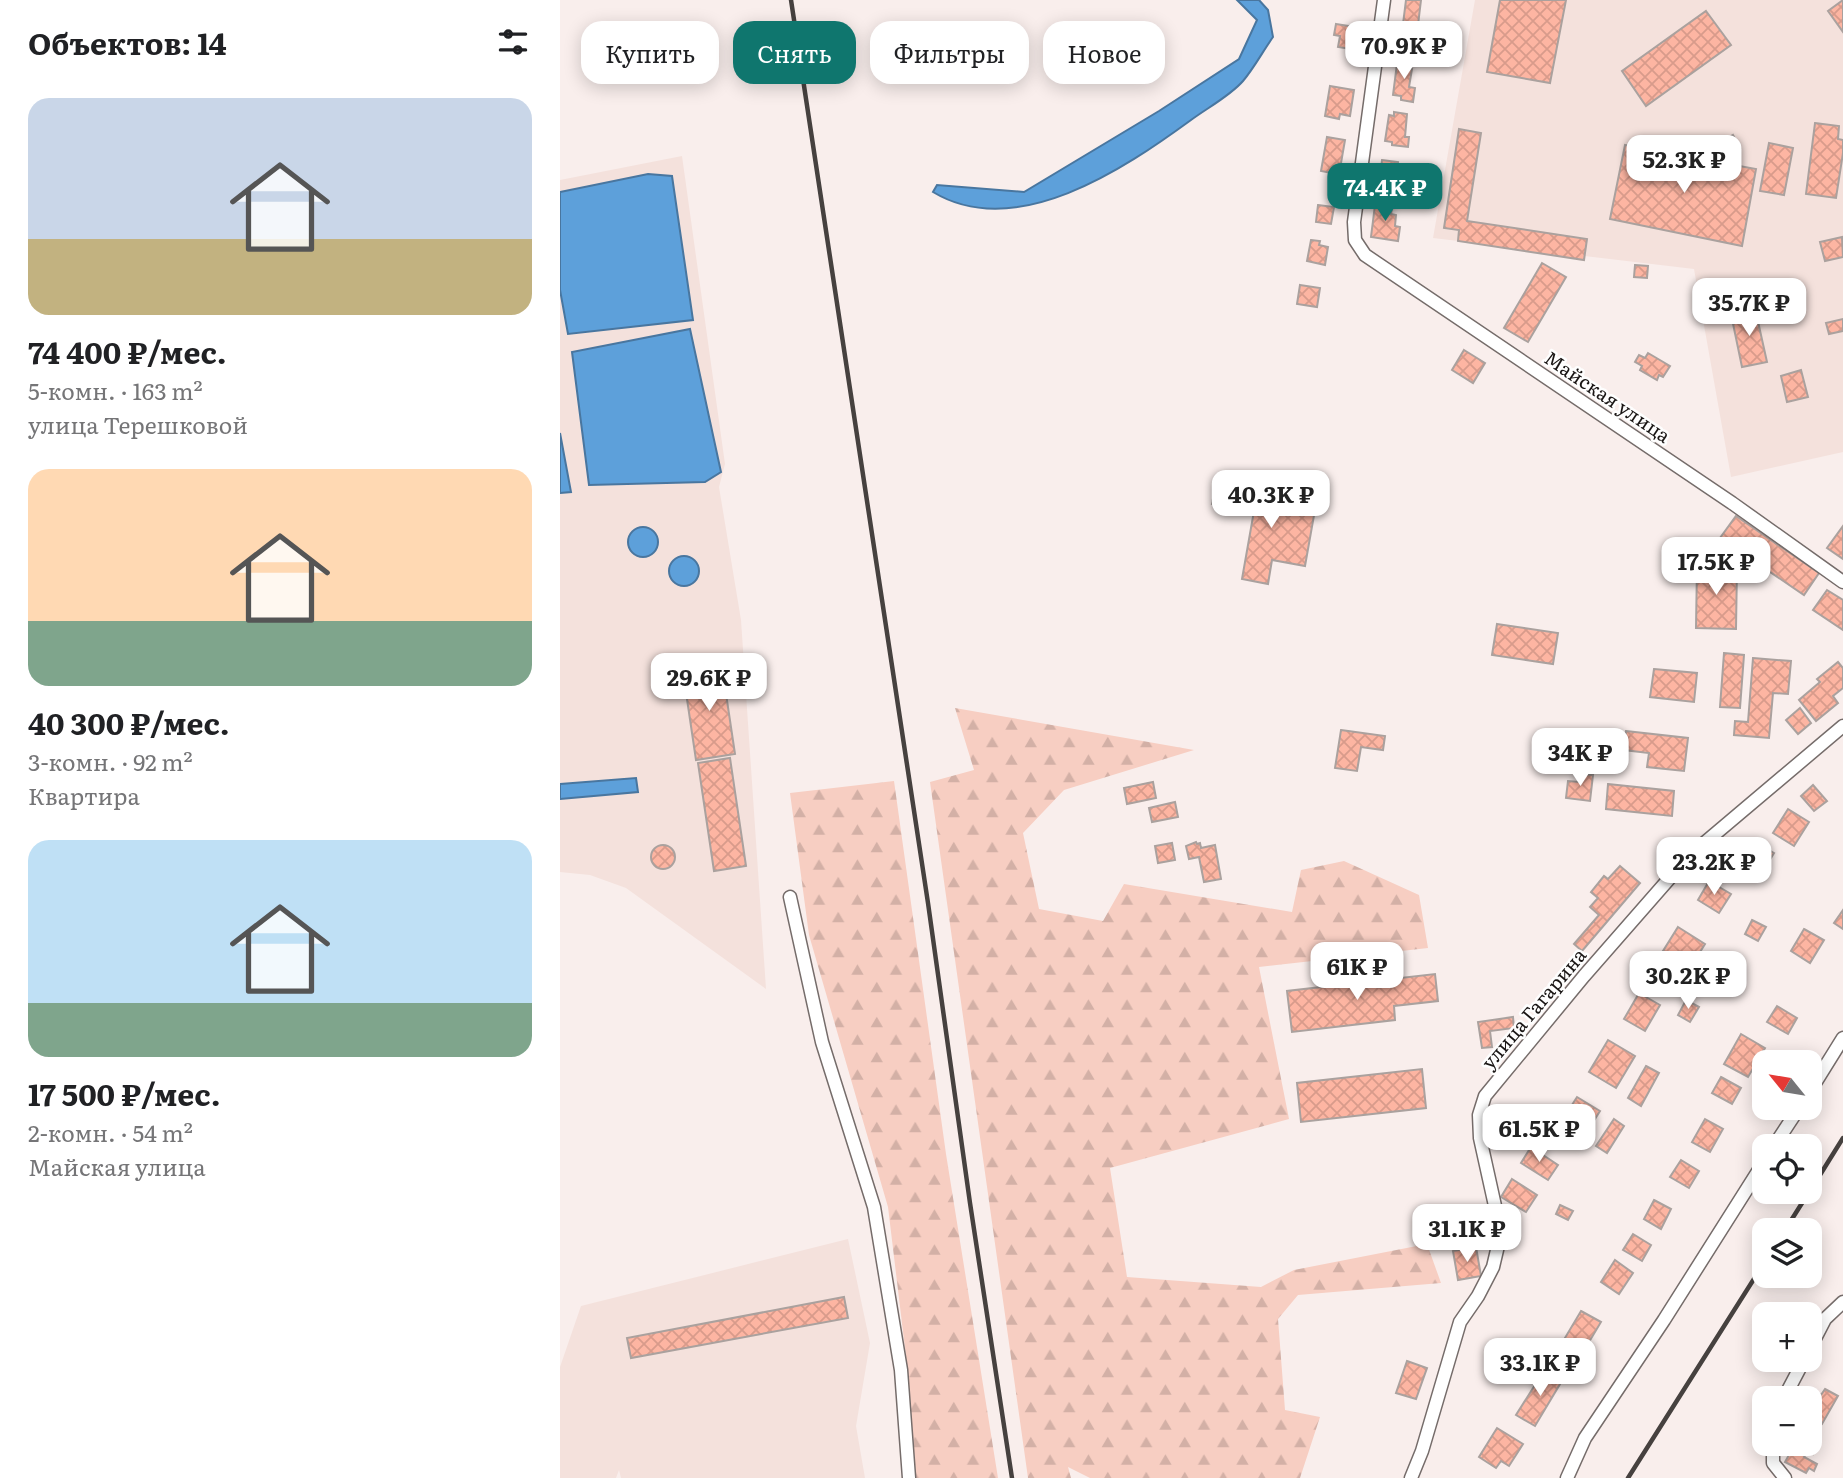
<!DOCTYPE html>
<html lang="ru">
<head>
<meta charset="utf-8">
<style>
  body { margin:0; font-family:Literata,serif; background:#f6f6f6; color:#202124; height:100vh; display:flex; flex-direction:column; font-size:26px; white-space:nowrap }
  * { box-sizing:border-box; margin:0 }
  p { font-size:23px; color:#757577 }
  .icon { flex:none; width:38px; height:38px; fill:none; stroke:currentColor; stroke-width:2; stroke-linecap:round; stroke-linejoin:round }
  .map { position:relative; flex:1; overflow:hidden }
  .details { display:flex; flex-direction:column; background:#fff; width:560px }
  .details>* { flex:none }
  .top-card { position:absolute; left:21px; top:21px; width:665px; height:63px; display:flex; gap:14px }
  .needle { width:46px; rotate:300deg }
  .fabs { position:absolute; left:1192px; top:1050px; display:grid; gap:14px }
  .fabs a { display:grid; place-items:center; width:70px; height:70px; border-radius:14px; background:#fff; box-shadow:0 4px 18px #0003; font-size:35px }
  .price { position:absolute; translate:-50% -60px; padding:0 16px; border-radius:14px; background:#fff; color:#222; font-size:23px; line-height:46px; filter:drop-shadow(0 2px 4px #0008) }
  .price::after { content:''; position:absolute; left:50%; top:42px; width:21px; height:16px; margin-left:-10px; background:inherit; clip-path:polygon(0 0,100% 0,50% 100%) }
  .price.current { background:#0f766e; color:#fff }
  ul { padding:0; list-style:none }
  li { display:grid; align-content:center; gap:14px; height:371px; padding:0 28px }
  li span { display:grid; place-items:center; height:217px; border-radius:21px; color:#555 }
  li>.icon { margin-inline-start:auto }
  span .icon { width:126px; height:126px; fill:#fffc; stroke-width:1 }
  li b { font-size:30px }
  h2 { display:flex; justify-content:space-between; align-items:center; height:84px; padding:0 28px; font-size:30px }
  .chip { padding:0 24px; border-radius:21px; background:#fff; box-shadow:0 4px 18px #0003; font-size:24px; line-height:63px }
  .chip.current { background:#0f766e; color:#fff }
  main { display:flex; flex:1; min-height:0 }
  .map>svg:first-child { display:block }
  .built { fill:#f4e1dc }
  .forest { fill:url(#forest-firs) }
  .water { fill:#5da0da; stroke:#49769f; stroke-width:2 }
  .building { fill:url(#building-cross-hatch); stroke:#aaa19e; stroke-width:2 }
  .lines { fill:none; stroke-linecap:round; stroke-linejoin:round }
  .minor-casing { stroke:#756c6a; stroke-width:15 }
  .minor { stroke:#fff; stroke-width:12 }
  .rail { stroke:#46413f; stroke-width:4.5 }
  .labels { text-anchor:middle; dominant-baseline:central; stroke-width:5; stroke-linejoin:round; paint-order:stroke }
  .street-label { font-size:19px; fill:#191514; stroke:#fefefe }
</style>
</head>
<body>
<main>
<section class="details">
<h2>Объектов: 14<svg class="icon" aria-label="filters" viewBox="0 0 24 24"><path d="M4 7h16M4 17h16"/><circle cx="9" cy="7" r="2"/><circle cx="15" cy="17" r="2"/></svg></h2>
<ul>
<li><span style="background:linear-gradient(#c9d6e8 65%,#c2b280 0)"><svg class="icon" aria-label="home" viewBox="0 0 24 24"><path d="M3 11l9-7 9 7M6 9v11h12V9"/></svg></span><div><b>74 400 ₽/мес.</b><p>5-комн. · 163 m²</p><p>улица Терешковой</p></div></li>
<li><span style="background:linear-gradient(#ffd9b3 70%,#7fa58c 0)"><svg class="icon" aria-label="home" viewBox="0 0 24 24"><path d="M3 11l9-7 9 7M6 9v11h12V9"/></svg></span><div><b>40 300 ₽/мес.</b><p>3-комн. · 92 m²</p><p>Квартира</p></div></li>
<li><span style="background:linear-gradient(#bfe0f5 75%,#7fa58c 0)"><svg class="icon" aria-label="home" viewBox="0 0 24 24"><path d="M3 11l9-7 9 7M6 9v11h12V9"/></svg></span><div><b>17 500 ₽/мес.</b><p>2-комн. · 54 m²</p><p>Майская улица</p></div></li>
</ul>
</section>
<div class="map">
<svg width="1283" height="1478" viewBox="0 0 1283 1478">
  <defs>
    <pattern id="forest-firs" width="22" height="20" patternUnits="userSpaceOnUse" patternTransform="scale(1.75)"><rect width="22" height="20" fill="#f7cec2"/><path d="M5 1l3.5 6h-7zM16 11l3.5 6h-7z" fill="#d3b0a6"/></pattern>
    <pattern id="building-cross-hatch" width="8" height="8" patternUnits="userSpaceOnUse" patternTransform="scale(1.75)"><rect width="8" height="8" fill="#fdb5a2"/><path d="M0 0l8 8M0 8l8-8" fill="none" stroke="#d89b8b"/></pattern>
  </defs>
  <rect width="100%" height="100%" fill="#f9eeec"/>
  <!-- built -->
  <g class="built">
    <path d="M 915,0 L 1283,0 L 1283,452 L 1171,477 L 1134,269 L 873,238 Z"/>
    <path d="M 122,156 L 165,464 L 159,487 L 181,620 L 206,989 L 66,888 L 30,875 L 0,872 L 0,180 Z"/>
    <path d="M 288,1239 L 310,1343 L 296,1426 L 305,1478 L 61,1478 L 59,1470 L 56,1478 L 0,1478 L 0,1367 L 21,1306 Z"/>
  </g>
  <!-- forest -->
  <g class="forest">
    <path d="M 395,708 L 634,750 L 504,790 L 463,833 L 479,909 L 543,921 L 564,884 L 732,912 L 741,870 L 784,861 L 859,895 L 868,948 L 699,967 L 729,1119 L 550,1168 L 567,1277 L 701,1287 L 734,1270 L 867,1244 L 881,1283 L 738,1295 L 718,1319 L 725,1410 L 760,1417 L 740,1478 L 530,1478 L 508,1467 L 511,1478 L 468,1478 L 370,782 L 414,770 Z"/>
    <path d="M 334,781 L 386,1154 L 438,1478 L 356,1478 L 348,1373 L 328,1207 L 249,935 L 230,793 Z"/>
  </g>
  <!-- water -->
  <g class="water">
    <path d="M 677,0 L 699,0 L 708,10 L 713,37 C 703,51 694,68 683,81 C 670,96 647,108 631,120 C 564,169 456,242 373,192 L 377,185 L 464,192 L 599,111 L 679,59 L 697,20 Z"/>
    <path d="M 88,174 L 112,176 L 133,320 L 8,334 L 0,290 L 0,192 Z"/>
    <path d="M 130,329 L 161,472 L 145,482 L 29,485 L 12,352 Z"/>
    <path d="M 0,433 L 11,492 L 0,493 Z"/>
    <circle cx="83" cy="542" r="15"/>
    <circle cx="124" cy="571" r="15"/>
    <path d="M 76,778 L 78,792 L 0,799 L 0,784 Z"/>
  </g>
  <!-- building -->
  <g class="building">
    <path d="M 846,0 L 861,0 L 858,25 L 843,24 Z"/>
    <path d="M 940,0 L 1006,0 L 990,83 L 927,72 Z"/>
    <path d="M 1283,0 L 1283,32 L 1268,11 Z"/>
    <path d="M 1146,11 L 1171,45 L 1086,106 L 1062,71 Z"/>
    <path d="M 776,24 L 802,28 L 798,50 L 778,47 L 780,36 L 774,35 Z"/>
    <path d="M 841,34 L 854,36 L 851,53 L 839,51 Z"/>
    <path d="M 838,56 L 850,60 L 849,68 L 852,69 L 849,87 L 855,88 L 853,102 L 841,100 L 841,96 L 833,95 Z"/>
    <path d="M 770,86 L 794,90 L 790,116 L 780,114 L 779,119 L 765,116 Z"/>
    <path d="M 834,112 L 847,114 L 845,137 L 849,137 L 848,147 L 832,145 L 832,142 L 825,141 L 829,115 L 834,116 Z"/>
    <path d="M 1255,123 L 1279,126 L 1278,139 L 1283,140 L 1283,153 L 1276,198 L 1246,194 Z"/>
    <path d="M 899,129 L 921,133 L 907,221 L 1027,239 L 1024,260 L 898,241 L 899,230 L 884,228 Z"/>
    <path d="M 1173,135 L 1180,148 L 1165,155 L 1159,143 Z"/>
    <path d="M 767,137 L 785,140 L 780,169 L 772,168 L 772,173 L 761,171 Z"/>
    <path d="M 1209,143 L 1233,148 L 1224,195 L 1200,191 Z"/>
    <path d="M 1065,145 L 1196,169 L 1182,246 L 1050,219 Z"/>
    <path d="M 822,160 L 838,162 L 836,181 L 820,179 Z"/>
    <path d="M 826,201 L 833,202 L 831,214 L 836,215 L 835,226 L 840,227 L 838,241 L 811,237 L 815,205 L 825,206 Z"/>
    <path d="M 758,205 L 774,207 L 771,224 L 756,222 Z"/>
    <path d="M 1282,237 L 1283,257 L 1265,261 L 1260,242 Z"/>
    <path d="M 751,240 L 760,241 L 759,245 L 768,247 L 765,265 L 747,261 Z"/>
    <path d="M 982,263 L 1006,277 L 968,342 L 944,328 Z"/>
    <path d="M 1075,265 L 1088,266 L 1087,278 L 1074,277 Z"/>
    <path d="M 740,285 L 760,288 L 757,307 L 737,304 Z"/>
    <path d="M 1195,308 L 1207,362 L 1182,367 L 1171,314 Z"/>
    <path d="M 1283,319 L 1283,331 L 1269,334 L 1266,323 Z"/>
    <path d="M 904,350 L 925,363 L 913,383 L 892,370 Z"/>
    <path d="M 1088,353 L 1110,366 L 1103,377 L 1099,375 L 1097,380 L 1080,370 L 1082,366 L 1075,362 L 1079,355 L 1085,358 Z"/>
    <path d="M 1241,370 L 1248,397 L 1227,402 L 1221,376 Z"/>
    <path d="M 655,487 L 756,504 L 745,566 L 712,560 L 708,584 L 682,579 L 694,511 L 652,504 Z"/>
    <path d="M 1176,516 L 1259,573 L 1244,595 L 1160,538 Z"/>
    <path d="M 1283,526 L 1283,559 L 1267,548 Z"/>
    <path d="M 1137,566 L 1177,567 L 1176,629 L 1136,628 Z"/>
    <path d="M 1267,590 L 1283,600 L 1283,630 L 1253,610 Z"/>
    <path d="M 937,624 L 998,633 L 993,664 L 932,655 Z"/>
    <path d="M 1164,653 L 1184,655 L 1180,708 L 1160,707 Z"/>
    <path d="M 1193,658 L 1231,661 L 1228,694 L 1213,693 L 1209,738 L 1174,735 L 1175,721 L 1188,722 Z"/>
    <path d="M 1278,662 L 1283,668 L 1283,688 L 1273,696 L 1278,703 L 1256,721 L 1239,700 L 1260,682 L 1257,679 Z"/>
    <path d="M 162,667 L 175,754 L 136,760 L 123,672 Z"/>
    <path d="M 1094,669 L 1137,673 L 1134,702 L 1090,697 Z"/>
    <path d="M 1240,708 L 1251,723 L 1238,734 L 1226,720 Z"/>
    <path d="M 781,730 L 825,736 L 823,750 L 801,747 L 797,771 L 775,768 Z"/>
    <path d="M 1066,731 L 1128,738 L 1124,771 L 1087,767 L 1089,753 L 1064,750 Z"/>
    <path d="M 170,758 L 186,866 L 154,871 L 138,763 Z"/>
    <path d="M 1020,774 L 1033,775 L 1030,801 L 1006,798 L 1008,781 L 1019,782 Z"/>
    <path d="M 593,782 L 596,798 L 567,804 L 564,788 Z"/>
    <path d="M 1048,784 L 1114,791 L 1112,816 L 1046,809 Z"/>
    <path d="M 1253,785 L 1267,801 L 1254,811 L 1241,796 Z"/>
    <path d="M 615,802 L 618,817 L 592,822 L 589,808 Z"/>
    <path d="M 1228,809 L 1249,822 L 1234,846 L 1213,833 Z"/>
    <path d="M 636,842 L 637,844 L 640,843 L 641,848 L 655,845 L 661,879 L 644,882 L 639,857 L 629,859 L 626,846 Z"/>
    <path d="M 612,843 L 615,860 L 598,863 L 595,846 Z"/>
    <circle cx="103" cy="857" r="12"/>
    <path d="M 1202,846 L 1214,853 L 1204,869 L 1193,862 Z"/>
    <path d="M 1060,866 L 1080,883 L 1022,951 L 1014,944 L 1039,915 L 1030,907 L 1038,898 L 1031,892 L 1044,876 L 1048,879 Z"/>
    <path d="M 1149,881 L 1171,894 L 1159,913 L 1138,900 Z"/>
    <path d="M 1283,910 L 1283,929 L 1274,923 Z"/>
    <path d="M 1192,920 L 1206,927 L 1198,941 L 1185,934 Z"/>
    <path d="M 1118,927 L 1145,944 L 1120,984 L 1093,967 Z"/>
    <path d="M 1244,929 L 1264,940 L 1250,963 L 1231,951 Z"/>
    <path d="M 875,974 L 878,1001 L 834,1006 L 835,1020 L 732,1032 L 727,991 Z"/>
    <path d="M 1079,993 L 1100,1005 L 1085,1031 L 1064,1019 Z"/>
    <path d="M 1126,1000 L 1139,1007 L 1130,1022 L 1118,1015 Z"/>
    <path d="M 1217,1006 L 1237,1018 L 1228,1034 L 1207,1022 Z"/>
    <path d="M 953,1017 L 954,1028 L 930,1031 L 932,1047 L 922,1048 L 918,1022 Z"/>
    <path d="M 1181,1034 L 1205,1048 L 1188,1077 L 1164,1064 Z"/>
    <path d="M 1048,1040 L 1075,1056 L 1056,1088 L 1029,1072 Z"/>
    <path d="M 1086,1066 L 1099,1073 L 1081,1106 L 1068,1098 Z"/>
    <path d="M 862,1069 L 866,1108 L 741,1122 L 737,1083 Z"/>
    <path d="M 1161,1077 L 1181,1088 L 1172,1104 L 1152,1093 Z"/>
    <path d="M 1017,1097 L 1040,1111 L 1021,1141 L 998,1127 Z"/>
    <path d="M 1054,1119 L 1064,1126 L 1047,1153 L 1036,1146 Z"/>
    <path d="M 1145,1119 L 1163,1129 L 1150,1152 L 1132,1142 Z"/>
    <path d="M 971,1147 L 998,1165 L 988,1180 L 961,1163 Z"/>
    <path d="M 1121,1160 L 1139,1171 L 1129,1188 L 1110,1177 Z"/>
    <path d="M 952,1179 L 977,1195 L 966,1212 L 941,1197 Z"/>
    <path d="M 1094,1200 L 1111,1209 L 1101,1229 L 1084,1219 Z"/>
    <path d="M 1000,1205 L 1013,1211 L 1008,1220 L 996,1214 Z"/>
    <path d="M 1073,1234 L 1091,1245 L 1082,1261 L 1063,1250 Z"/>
    <path d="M 916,1247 L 921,1276 L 898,1280 L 893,1251 Z"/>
    <path d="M 1055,1260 L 1073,1273 L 1059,1294 L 1041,1282 Z"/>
    <path d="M 284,1297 L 288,1318 L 71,1358 L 67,1338 Z"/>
    <path d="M 1021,1311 L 1041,1322 L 1013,1369 L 993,1358 Z"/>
    <path d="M 847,1361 L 867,1368 L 856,1399 L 836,1393 Z"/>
    <path d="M 985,1369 L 1003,1379 L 975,1426 L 956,1415 Z"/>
    <path d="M 1265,1389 L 1278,1396 L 1262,1424 L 1253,1419 L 1254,1416 L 1250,1413 L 1250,1400 L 1254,1391 L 1261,1395 Z"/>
    <path d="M 937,1428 L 963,1444 L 949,1466 L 941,1461 L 936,1468 L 919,1457 Z"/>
    <path d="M 1250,1428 L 1258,1433 L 1251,1445 L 1256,1448 L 1253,1454 L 1248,1451 L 1244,1457 L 1257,1464 L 1254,1471 L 1249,1468 L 1246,1473 L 1225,1462 L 1235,1444 L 1250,1444 Z"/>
  </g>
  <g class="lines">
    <defs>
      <g id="minor">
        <path d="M 824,0 L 794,222 L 795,240 L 805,255 L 1172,503 L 1283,582"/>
        <path d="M 230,897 L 262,1042 L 314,1207 L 341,1370 L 349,1478"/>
        <path d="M 1250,1091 L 1283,1038"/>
        <path d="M 1214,1146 L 1239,1108"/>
        <path d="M 1250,1348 L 1265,1319 L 1283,1302"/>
        <path d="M 1224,1398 L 1244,1360"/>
        <path d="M 1213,1444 L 1213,1463 L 1225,1478"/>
        <path d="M 851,1478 L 862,1451 L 900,1322 L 918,1296 L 933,1267 L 941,1233 L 920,1138 L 919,1115 L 925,1096 L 1024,976 L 1129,856 L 1283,726"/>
        <path d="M 1007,1478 L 1025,1438 L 1104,1320 L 1204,1162"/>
      </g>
    </defs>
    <!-- minor casing -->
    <use href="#minor" class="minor-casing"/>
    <!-- minor -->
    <use href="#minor" class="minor"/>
    <!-- rail -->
    <g class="rail">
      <path d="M 231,0 L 368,903 L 410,1203 L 452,1478"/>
      <path d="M 1250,1191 L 1283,1138"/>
      <path d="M 1225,1230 L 1249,1192"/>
      <path d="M 1068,1478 L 1204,1263"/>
    </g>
  </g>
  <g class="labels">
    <!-- street labels -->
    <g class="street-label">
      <text transform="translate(1048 396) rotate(34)">Майская улица</text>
      <text transform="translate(973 1008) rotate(-50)">улица Гагарина</text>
    </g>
  </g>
</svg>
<div class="fabs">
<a><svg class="needle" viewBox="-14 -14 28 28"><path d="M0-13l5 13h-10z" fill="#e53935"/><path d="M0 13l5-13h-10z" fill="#757577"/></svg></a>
<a><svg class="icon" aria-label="locate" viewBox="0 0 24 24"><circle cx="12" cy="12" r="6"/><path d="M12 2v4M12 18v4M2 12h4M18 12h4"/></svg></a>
<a><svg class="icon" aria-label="layers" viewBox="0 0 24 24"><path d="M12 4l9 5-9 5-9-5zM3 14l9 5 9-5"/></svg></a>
<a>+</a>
<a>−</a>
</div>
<b class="price" style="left:844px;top:81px">70.9K ₽</b>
<b class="price" style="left:1124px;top:195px">52.3K ₽</b>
<b class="price current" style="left:825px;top:223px">74.4K ₽</b>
<b class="price" style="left:1189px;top:338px">35.7K ₽</b>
<b class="price" style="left:711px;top:530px">40.3K ₽</b>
<b class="price" style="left:1156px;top:597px">17.5K ₽</b>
<b class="price" style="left:149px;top:713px">29.6K ₽</b>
<b class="price" style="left:1020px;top:788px">34K ₽</b>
<b class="price" style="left:1154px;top:897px">23.2K ₽</b>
<b class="price" style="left:797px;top:1002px">61K ₽</b>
<b class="price" style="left:1128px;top:1011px">30.2K ₽</b>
<b class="price" style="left:979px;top:1164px">61.5K ₽</b>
<b class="price" style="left:907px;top:1264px">31.1K ₽</b>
<b class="price" style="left:980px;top:1398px">33.1K ₽</b>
<div class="top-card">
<a class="chip">Купить</a>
<a class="chip current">Снять</a>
<a class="chip">Фильтры</a>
<a class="chip">Новое</a>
</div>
</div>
</main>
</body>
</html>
